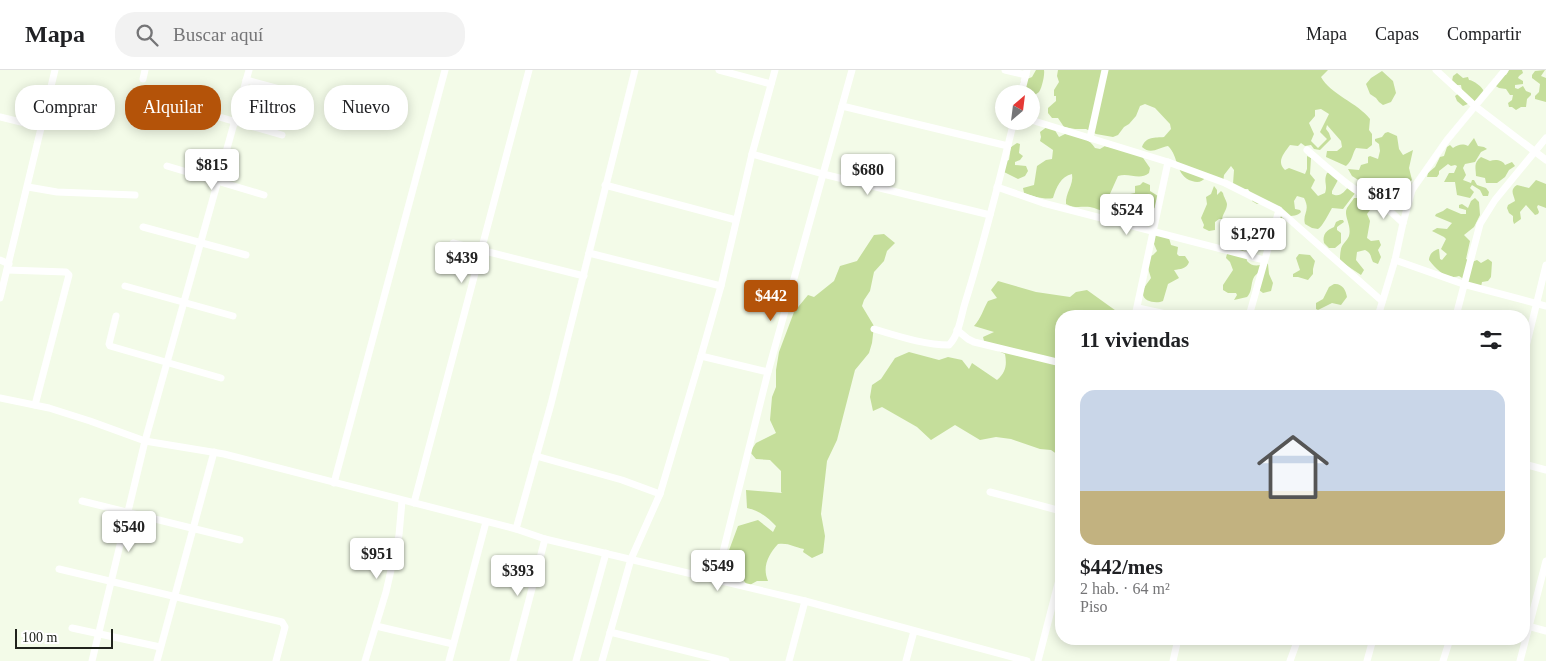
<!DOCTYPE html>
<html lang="es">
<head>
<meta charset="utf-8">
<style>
  body { margin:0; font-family:Georgia,serif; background:#f2f2f2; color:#202124; height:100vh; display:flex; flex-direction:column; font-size:19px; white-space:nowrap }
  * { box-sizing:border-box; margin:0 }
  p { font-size:16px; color:#757577 }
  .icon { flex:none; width:28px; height:28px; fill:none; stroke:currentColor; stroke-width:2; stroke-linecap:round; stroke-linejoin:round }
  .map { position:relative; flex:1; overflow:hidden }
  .details { position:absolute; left:1055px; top:240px; width:475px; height:335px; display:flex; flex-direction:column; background:#fff; border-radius:20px; box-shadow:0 2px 12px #0003 }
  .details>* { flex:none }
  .hud { position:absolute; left:15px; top:15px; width:475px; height:45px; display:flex; gap:10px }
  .needle { width:32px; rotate:28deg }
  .tools { position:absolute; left:995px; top:15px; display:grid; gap:10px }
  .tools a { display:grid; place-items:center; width:45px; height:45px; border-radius:50%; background:#fff; box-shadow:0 2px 12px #0003; font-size:25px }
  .scale { position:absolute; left:15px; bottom:12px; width:98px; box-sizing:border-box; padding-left:5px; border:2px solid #20231c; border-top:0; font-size:14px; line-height:18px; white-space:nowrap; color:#20231c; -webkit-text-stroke:4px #fff; paint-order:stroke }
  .price { position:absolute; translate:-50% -42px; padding:0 11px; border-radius:5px; background:#fff; color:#222; font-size:16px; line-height:32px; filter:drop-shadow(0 1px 2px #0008) }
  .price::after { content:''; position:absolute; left:50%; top:30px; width:15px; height:11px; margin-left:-8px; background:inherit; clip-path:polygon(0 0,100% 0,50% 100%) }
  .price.active { background:#b45309; color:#fff }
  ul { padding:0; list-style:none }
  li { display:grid; align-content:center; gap:10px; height:265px; padding:0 25px }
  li+li { border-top:1px solid #e0e0e0 }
  li span { display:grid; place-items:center; height:155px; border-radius:15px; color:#555 }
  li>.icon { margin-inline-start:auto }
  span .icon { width:90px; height:90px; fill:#fffc; stroke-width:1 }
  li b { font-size:21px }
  h2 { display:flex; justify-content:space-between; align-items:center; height:60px; padding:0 25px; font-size:21px }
  .pill { padding:0 18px; border-radius:20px; background:#fff; box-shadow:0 2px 12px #0003; font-size:18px; line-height:45px }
  .pill.active { background:#b45309; color:#fff }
  header { display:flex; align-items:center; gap:30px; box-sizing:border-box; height:70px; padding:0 25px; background:#fff; border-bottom:1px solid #e0e0e0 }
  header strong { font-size:24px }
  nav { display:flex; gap:28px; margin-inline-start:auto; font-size:18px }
  .search { width:350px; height:45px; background:#f2f2f2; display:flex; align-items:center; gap:12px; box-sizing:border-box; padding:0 18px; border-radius:20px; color:#757577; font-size:19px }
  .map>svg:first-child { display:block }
  .green { fill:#c5de9b; fill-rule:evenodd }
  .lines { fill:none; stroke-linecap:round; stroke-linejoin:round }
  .minor { stroke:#fff; stroke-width:7 }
</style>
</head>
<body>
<header>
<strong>Mapa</strong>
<div class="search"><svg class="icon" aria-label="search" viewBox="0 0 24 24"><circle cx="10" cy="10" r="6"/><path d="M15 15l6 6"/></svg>Buscar aquí</div>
<nav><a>Mapa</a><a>Capas</a><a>Compartir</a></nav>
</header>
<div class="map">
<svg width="1546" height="591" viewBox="0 0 1546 591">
  <rect width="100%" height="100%" fill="#f3fbe8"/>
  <!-- green -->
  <g class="green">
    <path d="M 1036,0 L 1044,0 C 1045,4 1042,18 1039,22 C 1037,24 1034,25 1031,26 L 1031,24 L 1025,24 L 1026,18 L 1020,12 L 1032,7 Z"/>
    <path d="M 1058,0 L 1328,0 L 1321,7 C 1330,24 1358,33 1370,49 L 1369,60 L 1372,64 L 1372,75 L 1367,79 L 1356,78 C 1352,84 1353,90 1346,96 L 1326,87 L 1327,81 L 1337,81 L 1342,77 L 1341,71 L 1327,55 L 1326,59 L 1329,63 L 1331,69 L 1320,80 L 1314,79 L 1311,75 L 1305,76 L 1301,73 L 1298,76 L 1290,75 C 1284,83 1276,92 1285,100 L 1289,98 L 1305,104 L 1307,99 L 1307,86 L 1311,88 L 1310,104 L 1315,110 L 1311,118 L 1318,126 L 1325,123 C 1328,115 1323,112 1327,103 L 1330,102 L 1338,110 L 1332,121 L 1332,124 C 1340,128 1344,122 1349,116 L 1356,122 L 1343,139 L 1332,138 C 1329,143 1323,156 1318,159 L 1312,158 L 1305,154 C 1302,144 1311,141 1304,128 L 1297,126 L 1294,131 L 1295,139 L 1300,140 L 1301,142 C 1298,146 1292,146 1287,146 L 1283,151 L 1275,149 L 1276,143 L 1269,131 L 1257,134 L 1252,131 L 1252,126 L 1248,119 L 1242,119 L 1233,114 L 1234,100 L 1231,96 L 1224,105 L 1223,113 L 1206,107 C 1202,112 1198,113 1192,111 C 1175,106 1179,86 1168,76 C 1158,78 1151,85 1142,77 C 1146,66 1155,68 1164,67 L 1171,59 L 1170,54 L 1155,38 L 1145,34 L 1140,36 L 1136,46 L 1129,54 L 1124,57 L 1118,65 L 1113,67 L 1096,64 L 1086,59 L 1075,59 L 1064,57 L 1058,48 L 1052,48 L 1048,43 L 1048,38 L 1056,31 L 1056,26 L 1054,26 L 1054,20 L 1059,12 L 1057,6 ZM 1321,39 L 1329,44 L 1320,62 L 1327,69 L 1318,78 L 1311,71 L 1314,64 L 1309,53 L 1315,46 L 1315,40 Z"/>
    <path d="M 1509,0 L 1522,0 L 1523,3 L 1519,6 L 1518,8 L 1523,11 L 1523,14 L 1515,15 L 1515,18 L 1518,19 L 1523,16 L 1526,21 L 1531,23 L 1531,25 L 1527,29 L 1526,37 L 1521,37 L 1516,40 L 1512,37 L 1509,37 L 1508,33 L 1512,30 L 1513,25 L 1510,25 L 1506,19 L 1499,18 L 1494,15 L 1494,8 L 1501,5 L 1506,5 Z"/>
    <path d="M 1545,0 L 1541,6 L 1546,8 L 1546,32 L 1535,29 L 1535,26 L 1539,22 L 1540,14 L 1532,8 L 1532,5 L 1535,1 Z"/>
    <path d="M 1382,1 L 1393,11 L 1396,23 L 1391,32 L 1383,35 L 1379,32 L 1376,28 L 1370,24 L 1366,14 L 1371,8 Z"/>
    <path d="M 1457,3 L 1463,8 L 1468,7 L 1469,10 C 1473,10 1483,17 1484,22 L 1475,31 L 1463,36 L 1457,31 L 1455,26 L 1462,21 L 1461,15 L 1456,15 L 1452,11 L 1453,6 Z"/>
    <path d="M 1048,56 L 1053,57 L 1059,67 L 1069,62 C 1079,66 1090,69 1095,78 L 1100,79 L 1105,76 L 1141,85 L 1150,98 L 1149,103 C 1139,111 1129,102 1118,106 L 1109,126 L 1109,137 L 1106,141 C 1100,141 1096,138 1090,137 C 1081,136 1075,139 1066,134 C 1065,123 1074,115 1072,104 C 1061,106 1056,118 1053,128 C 1046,130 1031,126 1024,123 L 1023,118 L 1034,115 L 1037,96 L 1046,90 L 1052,89 L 1053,80 L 1040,71 L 1041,67 L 1040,62 Z"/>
    <path d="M 1388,62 L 1397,66 L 1399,79 L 1403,85 L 1413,80 L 1409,98 L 1412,110 L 1404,117 L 1397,118 L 1392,124 L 1370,127 L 1366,124 L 1363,113 L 1352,106 L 1348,99 L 1359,100 L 1361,95 L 1368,93 L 1368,87 L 1370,86 L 1378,89 L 1380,81 L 1379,74 L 1375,71 L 1375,69 L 1382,67 L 1385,63 Z"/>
    <path d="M 1474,68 L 1478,76 L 1484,77 L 1487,79 L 1481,82 L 1475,92 L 1465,94 L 1463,98 L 1466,105 L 1463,110 L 1471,113 L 1472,110 L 1474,110 L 1477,115 L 1486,118 L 1489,122 L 1488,126 L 1483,126 L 1480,120 L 1472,115 L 1470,118 L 1474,122 L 1470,128 L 1457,125 L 1455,112 L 1444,112 L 1449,103 L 1454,103 L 1457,96 L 1455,95 L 1451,96 L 1448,94 L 1439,101 L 1439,104 L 1437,107 L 1427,107 L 1428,103 L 1435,97 L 1440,87 L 1444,86 L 1447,77 L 1450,75 L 1453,78 C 1458,75 1462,73 1468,76 Z"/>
    <path d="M 1017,73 L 1020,74 L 1019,83 L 1023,86 L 1020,90 L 1015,92 L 1015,95 L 1026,96 L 1028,101 L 1025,106 L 1018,109 L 1004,102 L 1006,91 L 1009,90 L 1011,77 Z"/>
    <path d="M 1481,87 L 1490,91 C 1495,89 1503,90 1505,95 L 1512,92 L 1515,96 L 1509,100 L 1505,107 L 1497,113 L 1486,113 L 1485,108 L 1476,106 C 1476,98 1473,93 1481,87 Z"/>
    <path d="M 1536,110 L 1546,114 L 1546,138 L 1538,135 L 1537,137 L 1539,142 L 1538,144 L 1535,145 L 1526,135 L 1520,142 L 1521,149 L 1514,154 L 1513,151 L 1513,146 L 1509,143 L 1507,138 L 1508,135 L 1515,131 C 1514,125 1509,120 1517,115 L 1529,118 Z"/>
    <path d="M 1143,112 L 1150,115 L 1150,121 L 1158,126 L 1155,138 L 1147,141 L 1149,148 L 1148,153 L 1143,155 L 1127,151 L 1126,148 L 1130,141 L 1130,139 L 1121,132 L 1125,125 L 1135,123 L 1135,116 L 1140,115 Z"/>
    <path d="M 1214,116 L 1217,120 L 1217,125 L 1221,121 L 1223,123 C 1224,128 1226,129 1227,134 C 1227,140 1223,143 1222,149 L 1219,149 L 1215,152 L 1215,160 L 1209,161 L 1203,158 L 1204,155 L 1201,148 L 1207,134 L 1206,127 L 1211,124 Z"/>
    <path d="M 1354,128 L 1357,128 L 1370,140 L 1367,144 L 1370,151 L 1367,168 L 1371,171 L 1379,170 L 1381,175 L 1378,180 L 1381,187 L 1378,194 L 1373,192 C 1370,186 1372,184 1365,180 L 1357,182 L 1356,190 L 1364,200 L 1361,205 L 1340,191 C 1340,188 1340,183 1341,179 C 1342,174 1347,171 1349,166 C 1352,155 1343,146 1347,138 C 1349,135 1352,131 1354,128 Z"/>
    <path d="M 1475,128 L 1479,132 L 1480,145 L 1474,157 L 1464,165 L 1470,171 L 1466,189 L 1472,192 L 1477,190 L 1481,193 L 1488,189 L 1492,192 L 1491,207 L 1488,211 L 1482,212 L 1481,217 L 1479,219 L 1459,206 C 1446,210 1437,200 1429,190 C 1429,185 1433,180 1439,179 L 1440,189 L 1442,190 L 1447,184 L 1441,179 L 1446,169 L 1444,167 L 1432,161 L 1437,158 L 1447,159 L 1452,153 L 1435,146 L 1436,144 L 1443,141 L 1447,138 L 1461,144 L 1466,144 L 1466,140 L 1459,138 L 1459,135 L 1462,134 L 1468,138 L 1471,131 Z"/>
    <path d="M 1340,150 L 1343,150 L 1344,152 L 1337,157 L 1337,160 L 1341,163 L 1341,173 L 1335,178 L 1329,178 L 1324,173 C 1322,164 1327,160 1334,157 L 1336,152 Z"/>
    <path d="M 884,164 L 895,173 L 887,181 L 884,191 L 874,202 L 870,221 L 864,230 L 862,236 L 874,256 L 872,273 L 869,283 L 855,300 L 837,370 L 827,391 L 821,444 L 825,466 L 823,483 L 812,488 L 803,482 L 804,479 C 792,477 791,473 778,474 C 768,485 762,497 768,511 L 757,511 L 748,516 L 741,507 L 726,497 L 723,487 L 728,483 L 738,456 L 758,450 L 773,462 L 776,456 C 767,447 760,441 747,438 L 746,420 L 782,423 L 781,422 L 781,401 L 770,390 L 756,389 L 750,382 L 756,373 L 776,363 L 770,350 L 772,327 L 776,317 L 776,300 L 779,282 L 794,242 L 808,225 L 814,227 L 834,211 L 840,196 L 857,191 L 874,165 Z"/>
    <path d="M 1155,164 L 1169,168 L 1171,175 L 1178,177 L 1177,184 L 1179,186 L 1185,186 L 1189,192 C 1187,199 1180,199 1174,200 L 1179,208 L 1168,214 L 1163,231 C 1157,234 1142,232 1143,223 C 1143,217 1148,213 1151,208 L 1147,195 L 1148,187 L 1153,185 L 1157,181 L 1154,174 Z"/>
    <path d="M 1237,177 L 1246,182 L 1247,191 C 1252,197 1259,196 1266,193 L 1268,194 L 1269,204 L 1273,213 L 1271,221 L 1263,223 L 1259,220 L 1258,203 C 1249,209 1254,220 1247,227 L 1234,230 L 1237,225 L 1236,223 L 1228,223 L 1223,220 L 1223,215 L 1233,200 L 1230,192 L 1226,188 C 1227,181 1231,179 1237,177 Z"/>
    <path d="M 1299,184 L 1310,185 L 1315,191 L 1313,199 L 1313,204 L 1308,210 L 1298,207 L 1293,207 L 1293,204 L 1300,200 L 1296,188 Z"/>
    <path d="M 998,211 L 1036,222 L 1070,227 L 1076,222 L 1087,220 L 1119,243 L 1118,246 L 1061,246 L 1061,387 L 1051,380 L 1040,379 L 1011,369 L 996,367 L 980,370 L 955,355 L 931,370 L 917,357 L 882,337 L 873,341 L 870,327 L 872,315 L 881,309 L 895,288 L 909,282 L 939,290 L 948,287 L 962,290 L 969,299 L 972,293 L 997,310 C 1006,302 1007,295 1005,284 L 985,275 L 983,267 L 994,262 L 974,256 C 981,248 983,240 988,231 L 997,228 L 991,220 Z"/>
    <path d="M 1334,214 C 1342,213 1346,220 1347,227 L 1341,235 L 1332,233 L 1318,240 L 1316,239 L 1316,233 L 1323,229 L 1329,217 Z"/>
  </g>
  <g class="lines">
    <!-- minor -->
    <g class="minor">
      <path d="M 719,0 L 771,14"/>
      <path d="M 1005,0 L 1026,5"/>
      <path d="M 1436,0 L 1475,36 L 1546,90"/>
      <path d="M 143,9 L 145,0"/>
      <path d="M 246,10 L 298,24"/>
      <path d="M 1021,24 L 1027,0"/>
      <path d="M 842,36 L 1008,76"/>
      <path d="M 188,38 L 282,65"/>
      <path d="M 0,47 L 41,57"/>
      <path d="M 1031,50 L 1168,92 L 1225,113 L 1279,140 L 1382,231"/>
      <path d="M 1090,68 L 1105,0"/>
      <path d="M 1307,80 C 1320,91 1364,132 1379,131 C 1388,131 1404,123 1412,120"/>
      <path d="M 752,84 L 823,104 L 990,145"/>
      <path d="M 167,96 L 264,125"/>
      <path d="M 605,115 L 736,150"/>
      <path d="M 28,117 L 57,122 L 135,125"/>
      <path d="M 997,117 L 1043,133 L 1264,190"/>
      <path d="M 1379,131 L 1403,153"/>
      <path d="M 143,157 L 246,185"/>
      <path d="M 453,173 L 584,206"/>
      <path d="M 589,183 L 721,216"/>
      <path d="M 0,190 L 9,194"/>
      <path d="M 1395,190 L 1463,214 L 1546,236"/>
      <path d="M 7,200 L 66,202 L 69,205 L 35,335"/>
      <path d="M 125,216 L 233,246"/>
      <path d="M 0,228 L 55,0"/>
      <path d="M 1138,238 L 1175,246"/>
      <path d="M 116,246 L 109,274 L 110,276 L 221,308"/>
      <path d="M 1135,246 L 1168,92"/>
      <path d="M 1249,246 L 1279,140"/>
      <path d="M 1378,246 L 1395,190 L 1403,153 L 1412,120 L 1447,70 L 1505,0"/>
      <path d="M 1456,246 L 1480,154 L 1495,130 L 1546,68"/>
      <path d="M 874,259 C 898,266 924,275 949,275 C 959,265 961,246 965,233 C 984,173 999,112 1014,51"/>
      <path d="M 957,260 L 968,269 L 974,272 L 1061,293"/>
      <path d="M 1524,285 L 1546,195"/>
      <path d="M 701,286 L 768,302"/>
      <path d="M 0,328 L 49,338 L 90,351 L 145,371 L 224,384 L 516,459 L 545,469 L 805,531 L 1027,591"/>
      <path d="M 536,386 L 622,410 L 660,424"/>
      <path d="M 1524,394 L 1546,400"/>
      <path d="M 334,413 L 445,0"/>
      <path d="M 990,422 L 1061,441"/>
      <path d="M 82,431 L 240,470"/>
      <path d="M 414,433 L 529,0"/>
      <path d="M 516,459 L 551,334 L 635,0"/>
      <path d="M 59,499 L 282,552 L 285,557 L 276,591"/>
      <path d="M 716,510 L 768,302 L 852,0"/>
      <path d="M 1524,555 L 1546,561"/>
      <path d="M 376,556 L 453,574"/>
      <path d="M 72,558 L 160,577"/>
      <path d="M 610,562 L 726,591"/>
      <path d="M 92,591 L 145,371 L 249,0"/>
      <path d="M 157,591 L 214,382"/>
      <path d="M 365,591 L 386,522 L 399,465 L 402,431"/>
      <path d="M 449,591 L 486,452"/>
      <path d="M 513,591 L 545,469"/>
      <path d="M 576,591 L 606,483"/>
      <path d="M 602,591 L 631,489 L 660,424 L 701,286 L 721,216 L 752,84 L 775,0"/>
      <path d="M 789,591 L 805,531"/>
      <path d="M 906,591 L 914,561"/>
      <path d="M 1038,591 L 1061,502"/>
      <path d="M 1173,591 L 1178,569"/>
      <path d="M 1290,591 L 1298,569"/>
      <path d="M 1367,591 L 1373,569"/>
      <path d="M 1443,591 L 1450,569"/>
      <path d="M 1520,591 L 1546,491"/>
    </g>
  </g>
</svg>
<div class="tools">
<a><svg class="needle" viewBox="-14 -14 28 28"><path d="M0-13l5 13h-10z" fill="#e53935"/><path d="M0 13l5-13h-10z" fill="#757577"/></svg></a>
</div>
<div class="scale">100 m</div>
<b class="price" style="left:212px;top:121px">$815</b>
<b class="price" style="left:868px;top:126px">$680</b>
<b class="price" style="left:1384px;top:150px">$817</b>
<b class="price" style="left:1127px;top:166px">$524</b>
<b class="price" style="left:1253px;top:190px">$1,270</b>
<b class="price" style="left:462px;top:214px">$439</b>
<b class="price active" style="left:771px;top:252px">$442</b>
<b class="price" style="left:129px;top:483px">$540</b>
<b class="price" style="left:377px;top:510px">$951</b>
<b class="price" style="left:718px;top:522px">$549</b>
<b class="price" style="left:518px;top:527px">$393</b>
<div class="hud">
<a class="pill">Comprar</a>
<a class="pill active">Alquilar</a>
<a class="pill">Filtros</a>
<a class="pill">Nuevo</a>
</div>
<section class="details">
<h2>11 viviendas<svg class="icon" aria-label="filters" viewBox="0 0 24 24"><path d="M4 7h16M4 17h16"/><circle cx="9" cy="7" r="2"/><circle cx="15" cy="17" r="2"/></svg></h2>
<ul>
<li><span style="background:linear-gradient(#c9d6e8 65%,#c2b280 0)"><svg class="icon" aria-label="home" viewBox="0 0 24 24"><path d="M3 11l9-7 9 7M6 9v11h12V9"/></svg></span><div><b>$442/mes</b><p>2 hab. · 64 m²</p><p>Piso</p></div></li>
</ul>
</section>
</div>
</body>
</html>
